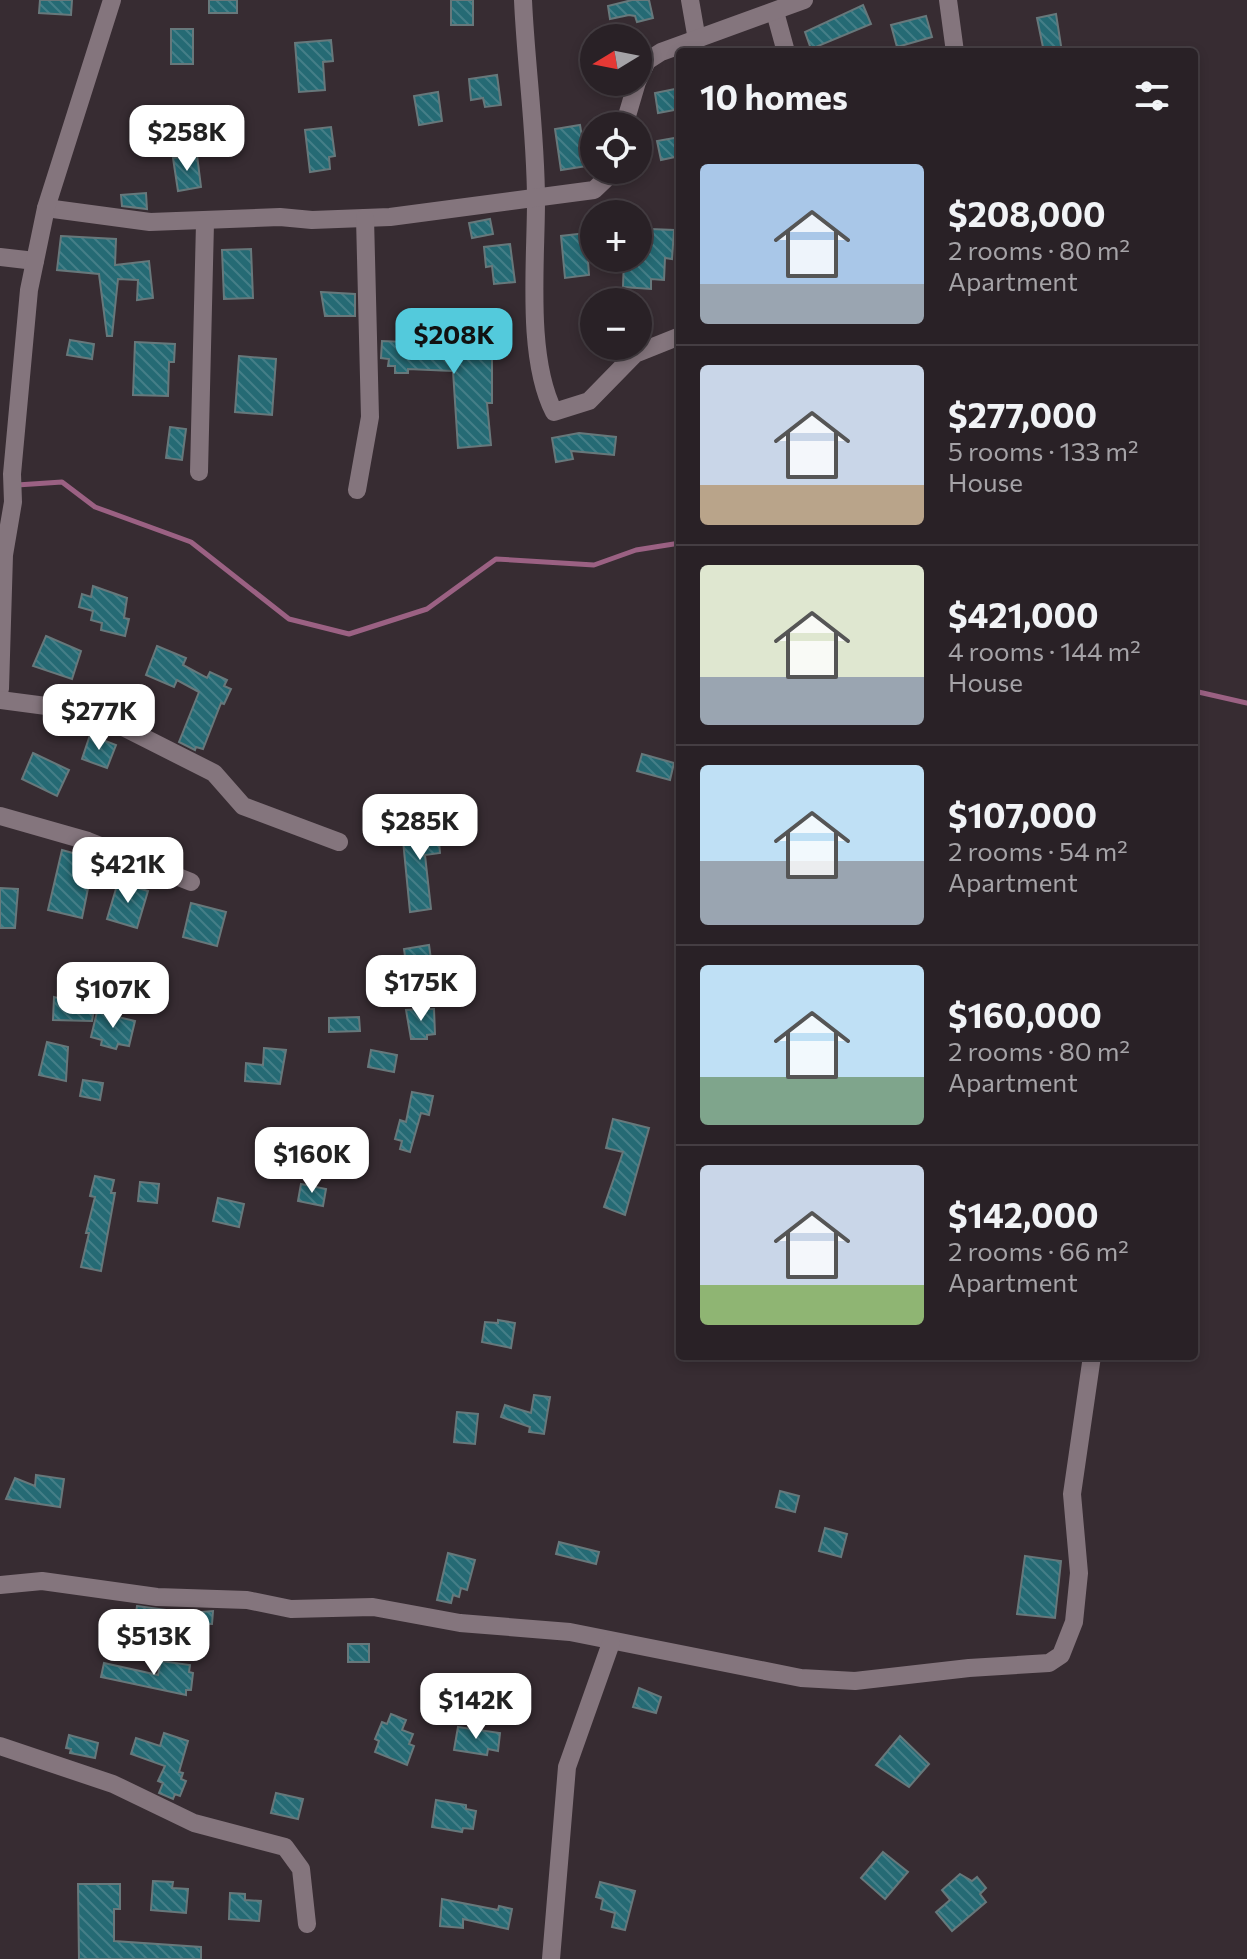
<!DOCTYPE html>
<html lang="en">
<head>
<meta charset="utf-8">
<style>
  body { margin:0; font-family:Commissioner,sans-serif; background:#31292e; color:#f1f3f6; height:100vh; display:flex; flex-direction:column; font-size:30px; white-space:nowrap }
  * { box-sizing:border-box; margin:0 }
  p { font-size:26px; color:#a5a3a7 }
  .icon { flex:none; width:44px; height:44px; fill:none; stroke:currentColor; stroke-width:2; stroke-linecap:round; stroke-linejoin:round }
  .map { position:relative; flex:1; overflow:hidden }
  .sheet { position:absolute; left:676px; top:48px; width:522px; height:1312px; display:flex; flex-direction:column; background:#292126; border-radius:8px; box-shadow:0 4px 12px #0003,0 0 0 2px #453e43 }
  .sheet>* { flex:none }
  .needle { width:52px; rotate:260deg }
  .fabs { position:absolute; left:580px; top:24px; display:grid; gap:16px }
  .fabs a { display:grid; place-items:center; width:72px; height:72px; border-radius:50%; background:#292126; box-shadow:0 4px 12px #0003,0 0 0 2px #453e43; font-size:40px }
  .price { position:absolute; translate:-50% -68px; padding:0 18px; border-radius:16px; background:#fff; color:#222; font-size:26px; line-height:52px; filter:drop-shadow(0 2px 4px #0008) }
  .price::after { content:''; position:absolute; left:50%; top:48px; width:24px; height:18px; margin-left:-12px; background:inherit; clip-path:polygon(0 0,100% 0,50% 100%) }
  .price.on { background:#53cadc; color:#111 }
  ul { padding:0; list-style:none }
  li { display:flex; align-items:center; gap:24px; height:200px; padding:0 24px }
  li+li { border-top:2px solid #453e43 }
  li span { display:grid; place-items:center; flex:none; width:224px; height:160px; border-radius:8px; color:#555 }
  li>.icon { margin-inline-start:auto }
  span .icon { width:96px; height:96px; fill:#fffc; stroke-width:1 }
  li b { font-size:34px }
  h2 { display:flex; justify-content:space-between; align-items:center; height:96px; padding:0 24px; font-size:34px }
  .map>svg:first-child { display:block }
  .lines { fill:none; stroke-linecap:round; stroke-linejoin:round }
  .stream { stroke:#9b6183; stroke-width:5 }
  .building { fill:url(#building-back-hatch); stroke:#67787b; stroke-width:2 }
  .street { stroke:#84757d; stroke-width:18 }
</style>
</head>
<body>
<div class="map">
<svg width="1247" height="1959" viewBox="0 0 1247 1959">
  <defs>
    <pattern id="building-back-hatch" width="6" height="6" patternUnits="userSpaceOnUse" patternTransform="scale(2)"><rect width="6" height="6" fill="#256a74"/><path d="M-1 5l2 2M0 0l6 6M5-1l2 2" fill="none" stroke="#457f88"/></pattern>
  </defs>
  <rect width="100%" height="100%" fill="#372c32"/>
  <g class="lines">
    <!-- stream -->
    <g class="stream">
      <path d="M 17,485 L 62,482 L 95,507 L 191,542 L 289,619 L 349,634 L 427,609 L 496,559 L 594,565 L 636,550 L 680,543"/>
      <path d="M 1194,691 L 1247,703"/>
    </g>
  </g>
  <!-- building -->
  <g class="building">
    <path d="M 40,0 L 72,0 L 71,15 L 39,13 Z"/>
    <rect x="209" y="0" width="28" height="13"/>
    <rect x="451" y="0" width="22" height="25"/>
    <path d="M 632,0 L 649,0 L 653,18 L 637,22 L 635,16 L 629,15 L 610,19 L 608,6 Z"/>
    <path d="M 863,5 L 871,24 L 811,49 L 805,32 Z"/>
    <path d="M 1056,14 L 1062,52 L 1044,52 L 1037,18 Z"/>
    <path d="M 926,16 L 932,37 L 897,47 L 891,25 Z"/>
    <rect x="171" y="29" width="22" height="35"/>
    <path d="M 331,40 L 333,61 L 323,62 L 325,90 L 299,92 L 295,43 Z"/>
    <path d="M 497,75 L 501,105 L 485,107 L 483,98 L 471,100 L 469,79 Z"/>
    <path d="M 680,88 L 680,109 L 658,113 L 655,93 Z"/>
    <path d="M 438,92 L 442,121 L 419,125 L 414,96 Z"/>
    <path d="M 580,125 L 587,166 L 561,170 L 555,129 Z"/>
    <path d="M 331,127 L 335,156 L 329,157 L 330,169 L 310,172 L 305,130 Z"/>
    <path d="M 680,137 L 680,156 L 661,160 L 657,141 Z"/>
    <path d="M 197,155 L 201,187 L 178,191 L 173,158 Z"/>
    <path d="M 146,193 L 147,209 L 122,206 L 121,195 Z"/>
    <path d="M 490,219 L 493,234 L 472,238 L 469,223 Z"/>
    <path d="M 650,229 L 674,230 L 672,259 L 665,258 L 664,280 L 651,279 L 651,289 L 623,287 L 624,258 L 638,258 L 638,245 L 649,246 Z"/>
    <path d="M 586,233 L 589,275 L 565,278 L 561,236 Z"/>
    <path d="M 61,236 L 116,239 L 115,265 L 149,261 L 153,298 L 137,300 L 138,280 L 118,279 L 112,336 L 107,336 L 99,274 L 57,270 Z"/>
    <path d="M 510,244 L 515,282 L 494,284 L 492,266 L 486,267 L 484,247 Z"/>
    <path d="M 251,249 L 253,298 L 224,299 L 222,250 Z"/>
    <path d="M 321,292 L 355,294 L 355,316 L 325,316 Z"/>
    <path d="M 456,332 L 492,334 L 492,403 L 487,403 L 491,445 L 458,448 L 453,371 L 408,369 L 408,373 L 395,373 L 395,366 L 388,366 L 389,359 L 381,358 L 382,341 L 405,342 L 405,335 L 455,343 Z"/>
    <path d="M 70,340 L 94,344 L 92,359 L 67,355 Z"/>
    <path d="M 135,342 L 175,344 L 174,362 L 169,362 L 168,396 L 133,395 Z"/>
    <path d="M 239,356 L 276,359 L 272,415 L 235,412 Z"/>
    <path d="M 170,427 L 186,429 L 182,460 L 166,458 Z"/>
    <path d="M 579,433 L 616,437 L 614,455 L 571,451 L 573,459 L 556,462 L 552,438 Z"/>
    <path d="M 93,586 L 127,598 L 124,618 L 129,619 L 125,636 L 101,630 L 102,623 L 91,620 L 93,611 L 79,607 L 82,594 L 91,597 Z"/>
    <path d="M 46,636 L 81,651 L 72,679 L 33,666 Z"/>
    <path d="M 157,646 L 186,658 L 183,665 L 207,678 L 210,672 L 227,680 L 224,686 L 231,689 L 224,704 L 221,703 L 203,749 L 196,747 L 195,750 L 179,742 L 199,692 L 177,680 L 174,687 L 146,675 Z"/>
    <path d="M 90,735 L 116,745 L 107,768 L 82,759 Z"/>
    <path d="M 33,753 L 69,770 L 57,796 L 22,779 Z"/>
    <path d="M 642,754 L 674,763 L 670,780 L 637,771 Z"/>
    <path d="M 437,819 L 440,853 L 425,855 L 431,909 L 410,912 L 402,830 L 422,829 L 421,821 Z"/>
    <path d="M 62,850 L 94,859 L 82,918 L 48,910 Z"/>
    <path d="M 118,882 L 148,891 L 137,928 L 107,919 Z"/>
    <path d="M 0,888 L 18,889 L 15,928 L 0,928 Z"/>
    <path d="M 191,903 L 226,912 L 217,946 L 183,937 Z"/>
    <path d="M 429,945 L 434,981 L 409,984 L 404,949 Z"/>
    <path d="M 91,974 L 100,976 L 92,1021 L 53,1020 L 54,997 L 82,1004 Z"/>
    <path d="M 420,1009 L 434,1009 L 435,1034 L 427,1035 L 427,1039 L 411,1039 L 406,1010 Z"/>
    <path d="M 97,1012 L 135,1021 L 129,1046 L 118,1044 L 116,1049 L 101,1045 L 102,1040 L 91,1037 Z"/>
    <path d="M 359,1017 L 360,1031 L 329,1032 L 329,1018 Z"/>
    <path d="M 47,1042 L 68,1047 L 66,1081 L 39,1075 Z"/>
    <path d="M 264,1048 L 286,1050 L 280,1084 L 245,1081 L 246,1063 L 263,1065 Z"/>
    <path d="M 371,1050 L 397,1055 L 394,1072 L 368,1067 Z"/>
    <path d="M 83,1080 L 103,1083 L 100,1100 L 80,1096 Z"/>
    <path d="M 412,1092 L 433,1096 L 429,1115 L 421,1113 L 410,1152 L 400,1149 L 402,1141 L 395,1139 L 400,1120 L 406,1122 Z"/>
    <path d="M 613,1119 L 649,1128 L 625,1215 L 604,1207 L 623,1152 L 606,1148 Z"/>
    <path d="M 95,1176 L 114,1180 L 111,1193 L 115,1193 L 101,1271 L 81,1267 L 89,1233 L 86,1233 L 95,1197 L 90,1196 Z"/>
    <path d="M 140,1182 L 159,1184 L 157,1203 L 138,1201 Z"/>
    <path d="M 301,1184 L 326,1189 L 323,1206 L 298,1201 Z"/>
    <path d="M 218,1198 L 244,1204 L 239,1227 L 213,1221 Z"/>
    <path d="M 498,1320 L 515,1323 L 511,1348 L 482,1342 L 485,1322 L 498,1323 Z"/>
    <path d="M 534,1395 L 550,1397 L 544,1434 L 529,1432 L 530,1427 L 501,1417 L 505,1405 L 531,1413 Z"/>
    <path d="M 457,1412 L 478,1414 L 475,1444 L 454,1442 Z"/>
    <path d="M 36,1475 L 64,1479 L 60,1507 L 6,1499 L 15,1478 L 35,1486 Z"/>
    <path d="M 780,1491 L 799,1496 L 795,1512 L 776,1507 Z"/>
    <path d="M 825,1528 L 847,1534 L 841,1557 L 819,1551 Z"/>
    <path d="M 559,1542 L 599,1552 L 596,1564 L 556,1554 Z"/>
    <path d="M 448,1553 L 475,1560 L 467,1590 L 461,1588 L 459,1597 L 453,1595 L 451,1603 L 437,1600 Z"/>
    <path d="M 1025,1556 L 1061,1561 L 1055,1618 L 1017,1614 Z"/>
    <path d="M 137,1606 L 188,1613 L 213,1611 L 212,1624 L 170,1623 L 166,1649 L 131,1643 Z"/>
    <rect x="348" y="1644" width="21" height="18"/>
    <path d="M 161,1661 L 190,1665 L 189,1672 L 193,1673 L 191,1690 L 186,1690 L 186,1695 L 101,1677 L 104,1663 L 158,1675 Z"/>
    <path d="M 639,1688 L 661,1697 L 656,1713 L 633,1707 Z"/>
    <path d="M 391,1714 L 406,1720 L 402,1730 L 413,1734 L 409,1744 L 414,1746 L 407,1765 L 375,1752 L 379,1741 L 375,1739 L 382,1722 L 387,1724 Z"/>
    <path d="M 458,1727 L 500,1733 L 498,1751 L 488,1749 L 487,1755 L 454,1750 Z"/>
    <path d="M 164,1733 L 188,1741 L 179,1772 L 183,1773 L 181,1779 L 186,1781 L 180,1796 L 175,1794 L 173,1799 L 159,1793 L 163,1783 L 158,1781 L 165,1766 L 131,1754 L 136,1738 L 160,1746 Z"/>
    <path d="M 69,1735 L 98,1743 L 95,1758 L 70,1753 L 71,1749 L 66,1748 Z"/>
    <path d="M 900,1736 L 929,1764 L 909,1787 L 876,1765 Z"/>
    <path d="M 276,1793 L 303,1799 L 298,1819 L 271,1813 Z"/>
    <path d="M 436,1800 L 466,1805 L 466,1809 L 476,1811 L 473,1829 L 463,1828 L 462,1832 L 432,1827 Z"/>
    <path d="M 883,1852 L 908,1872 L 885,1899 L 861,1878 Z"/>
    <path d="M 960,1874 L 972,1881 L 977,1877 L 986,1888 L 980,1894 L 986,1902 L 952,1931 L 936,1912 L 950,1900 L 942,1890 Z"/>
    <path d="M 153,1881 L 173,1882 L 172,1888 L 188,1889 L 186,1913 L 151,1910 Z"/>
    <path d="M 600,1882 L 635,1891 L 625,1930 L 612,1927 L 615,1913 L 601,1909 L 603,1899 L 596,1897 Z"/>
    <path d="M 78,1884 L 120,1884 L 120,1909 L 114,1909 L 114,1941 L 201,1947 L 201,1959 L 79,1959 Z"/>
    <path d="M 230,1893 L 245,1894 L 245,1900 L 261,1901 L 259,1921 L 229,1919 Z"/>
    <path d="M 442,1899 L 498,1910 L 499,1906 L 512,1909 L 508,1929 L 463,1919 L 463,1928 L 440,1926 Z"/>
  </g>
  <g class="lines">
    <!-- street -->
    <g class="street">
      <path d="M 523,0 C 526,67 536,134 536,201 C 536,263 526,357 554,412 L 589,401 L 635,354 L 680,336"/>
      <path d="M 690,0 L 697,40"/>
      <path d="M 948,0 L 955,52"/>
      <path d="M 775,12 L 786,52"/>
      <path d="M 638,80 L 647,61 L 661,52 L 804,0"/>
      <path d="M 624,126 L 637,82"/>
      <path d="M 46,208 L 150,222 L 280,217 L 312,220 L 390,217 L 594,190 L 615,170"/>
      <path d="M 0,257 L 35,261"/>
      <path d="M 199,472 L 205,223"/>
      <path d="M 357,490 L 370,417 L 365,218"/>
      <path d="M 0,689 L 4,555 L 13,502 L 12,474 L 29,290 L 46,208 L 112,0"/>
      <path d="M 0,700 L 69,709 L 121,726 L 214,773 L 243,806 L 339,842"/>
      <path d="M 0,816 L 88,841 L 191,882"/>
      <path d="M 0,1585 L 42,1581 L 157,1597 L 247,1600 L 291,1609 L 373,1607 L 460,1623 L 570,1632 L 801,1678 L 855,1681 L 969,1668 L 1049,1663 L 1061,1655 L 1074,1622 L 1079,1573 L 1072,1494 L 1092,1356"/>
      <path d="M 0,1746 L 113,1784 L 194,1823 L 285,1847 L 301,1869 L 307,1924"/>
      <path d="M 551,1959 L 567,1767 L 611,1643"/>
    </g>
  </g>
</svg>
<div class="fabs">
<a><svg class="needle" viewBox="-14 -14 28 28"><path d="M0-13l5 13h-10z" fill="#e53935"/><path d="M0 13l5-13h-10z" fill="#a5a3a7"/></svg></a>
<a><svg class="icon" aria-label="locate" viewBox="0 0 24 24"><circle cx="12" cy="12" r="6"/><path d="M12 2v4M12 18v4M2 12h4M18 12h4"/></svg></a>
<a>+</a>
<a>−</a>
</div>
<b class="price" style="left:187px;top:173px">$258K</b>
<b class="price on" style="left:454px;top:376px">$208K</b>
<b class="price" style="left:99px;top:752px">$277K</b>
<b class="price" style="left:420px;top:862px">$285K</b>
<b class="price" style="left:128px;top:905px">$421K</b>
<b class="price" style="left:421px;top:1023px">$175K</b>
<b class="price" style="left:113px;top:1030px">$107K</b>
<b class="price" style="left:312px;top:1195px">$160K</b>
<b class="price" style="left:154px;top:1677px">$513K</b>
<b class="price" style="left:476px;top:1741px">$142K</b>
<section class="sheet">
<h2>10 homes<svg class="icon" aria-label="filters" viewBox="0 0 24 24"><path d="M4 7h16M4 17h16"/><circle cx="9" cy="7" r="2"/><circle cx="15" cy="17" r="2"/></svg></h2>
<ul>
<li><span style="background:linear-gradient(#a9c7e8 75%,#9aa5b1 0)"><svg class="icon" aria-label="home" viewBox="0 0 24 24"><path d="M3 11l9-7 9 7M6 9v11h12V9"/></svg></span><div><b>$208,000</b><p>2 rooms · 80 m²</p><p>Apartment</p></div></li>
<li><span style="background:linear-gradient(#c9d6e8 75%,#b9a48a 0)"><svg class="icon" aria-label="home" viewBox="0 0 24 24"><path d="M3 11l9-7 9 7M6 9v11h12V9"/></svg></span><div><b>$277,000</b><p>5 rooms · 133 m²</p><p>House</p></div></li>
<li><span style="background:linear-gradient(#dfe7d0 70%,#9aa5b1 0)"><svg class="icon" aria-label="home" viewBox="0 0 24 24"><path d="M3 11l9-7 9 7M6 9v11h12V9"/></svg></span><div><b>$421,000</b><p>4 rooms · 144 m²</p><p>House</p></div></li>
<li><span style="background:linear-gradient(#bfe0f5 60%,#9aa5b1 0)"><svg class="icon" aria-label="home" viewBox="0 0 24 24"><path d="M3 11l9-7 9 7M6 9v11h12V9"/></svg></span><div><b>$107,000</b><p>2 rooms · 54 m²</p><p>Apartment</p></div></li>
<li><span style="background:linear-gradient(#bfe0f5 70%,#7fa58c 0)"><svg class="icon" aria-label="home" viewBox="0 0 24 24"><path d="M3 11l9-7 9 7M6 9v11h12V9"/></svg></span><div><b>$160,000</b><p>2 rooms · 80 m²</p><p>Apartment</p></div></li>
<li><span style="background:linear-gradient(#c9d6e8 75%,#8fb573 0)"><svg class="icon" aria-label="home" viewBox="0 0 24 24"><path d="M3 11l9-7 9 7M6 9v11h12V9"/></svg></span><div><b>$142,000</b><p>2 rooms · 66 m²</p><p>Apartment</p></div></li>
</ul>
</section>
</div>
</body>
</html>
